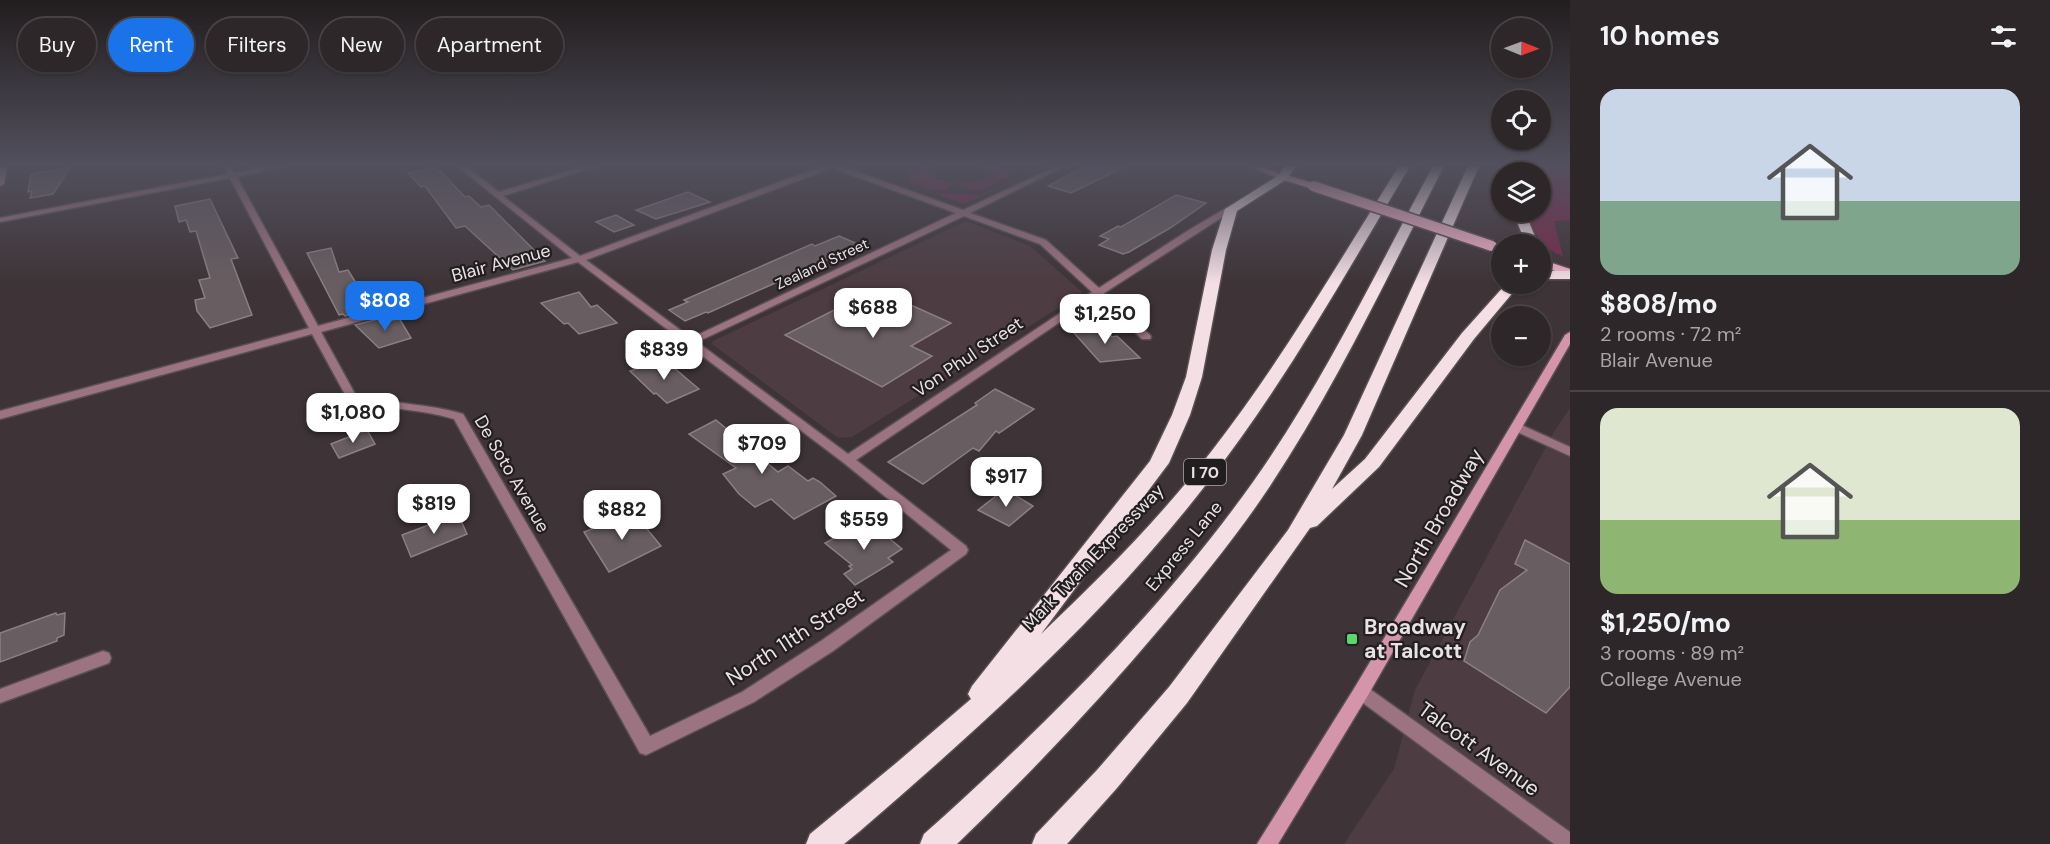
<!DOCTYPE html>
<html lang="en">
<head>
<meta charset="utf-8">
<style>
  body { margin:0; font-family:"DM Sans",sans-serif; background:#362f31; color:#f1f3f6; height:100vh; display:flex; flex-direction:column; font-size:22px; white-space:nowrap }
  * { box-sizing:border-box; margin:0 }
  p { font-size:20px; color:#a7a5a8 }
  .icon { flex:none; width:33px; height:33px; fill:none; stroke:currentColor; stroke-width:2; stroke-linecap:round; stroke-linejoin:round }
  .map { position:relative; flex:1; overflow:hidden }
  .drawer { display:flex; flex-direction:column; background:#2e2729; width:480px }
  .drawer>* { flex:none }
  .hud { position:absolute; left:18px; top:18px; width:570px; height:54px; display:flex; gap:12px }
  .needle { width:39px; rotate:91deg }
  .controls { position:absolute; left:1491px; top:18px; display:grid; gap:12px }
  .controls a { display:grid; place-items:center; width:60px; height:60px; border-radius:50%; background:#2e2729; box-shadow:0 2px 4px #0004,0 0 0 2px #494446; font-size:30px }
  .price { position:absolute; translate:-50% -51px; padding:0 14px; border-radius:12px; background:#fff; color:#222; font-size:20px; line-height:39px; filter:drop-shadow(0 2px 3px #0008) }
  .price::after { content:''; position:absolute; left:50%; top:36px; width:18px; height:14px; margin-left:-9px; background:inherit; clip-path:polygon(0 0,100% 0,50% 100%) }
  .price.on { background:#1a73e8; color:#fff }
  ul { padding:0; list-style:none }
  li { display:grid; align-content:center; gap:12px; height:318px; padding:0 30px }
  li+li { border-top:2px solid #494446 }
  li span { display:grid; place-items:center; height:186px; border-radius:18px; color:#555 }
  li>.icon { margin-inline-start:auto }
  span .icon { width:108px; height:108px; fill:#fffc; stroke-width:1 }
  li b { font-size:26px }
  h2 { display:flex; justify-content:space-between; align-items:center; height:72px; padding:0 30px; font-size:26px }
  .tag { padding:0 21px; border-radius:27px; background:#2e2729; box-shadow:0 2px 4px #0004,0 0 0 2px #494446; font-size:21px; line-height:54px }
  .tag.on { background:#1a73e8; color:#fff }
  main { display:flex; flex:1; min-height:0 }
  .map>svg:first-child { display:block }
  .built { fill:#4d3c42 }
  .green { fill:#782a4c }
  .building { fill:#685d61; stroke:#8b7f83; stroke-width:1.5 }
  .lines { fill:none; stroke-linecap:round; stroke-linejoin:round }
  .street-casing { stroke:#595053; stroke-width:3 }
  .secondary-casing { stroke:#595053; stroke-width:3 }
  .primary-casing { stroke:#595053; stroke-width:3 }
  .highway-casing { stroke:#595053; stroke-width:3 }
  .street { fill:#9c7381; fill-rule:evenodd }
  .secondary { fill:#d494aa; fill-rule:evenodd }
  .primary { fill:#f5b3c9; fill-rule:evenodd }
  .highway { fill:#f4dfe5; fill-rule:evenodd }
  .primary-bridge-casing { stroke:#595053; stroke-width:13; stroke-linecap:butt }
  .primary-bridge { stroke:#f5b3c9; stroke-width:10 }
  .poi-dot { fill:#5ad56f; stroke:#221d1f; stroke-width:2 }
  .labels { text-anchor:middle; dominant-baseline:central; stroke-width:4.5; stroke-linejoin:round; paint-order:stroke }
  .far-street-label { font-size:15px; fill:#e9e2e4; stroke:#221d1f }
  .shield { fill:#221d1f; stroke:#ada7a9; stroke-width:1.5 }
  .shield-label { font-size:16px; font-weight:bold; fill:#e9e2e4 }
  .street-label { font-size:18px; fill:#e9e2e4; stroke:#221d1f }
  .near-street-label { font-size:21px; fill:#e9e2e4; stroke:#221d1f }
  .near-poi-label { font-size:21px; font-weight:bold; fill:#e9e2e4; stroke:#221d1f; text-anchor:start }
</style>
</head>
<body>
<main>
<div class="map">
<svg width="1570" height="844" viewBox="0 0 1570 844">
  <rect width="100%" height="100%" fill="#3e3437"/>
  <!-- built -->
  <g class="built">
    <path d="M 966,221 L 1030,246 L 1082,292 L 1081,294 L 852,437 L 838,438 L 712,344 L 713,341 Z"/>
    <path d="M 1570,408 L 1570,844 L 1344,844 L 1394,769 L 1415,690 L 1554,432 Z"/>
  </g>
  <!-- green -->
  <g class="green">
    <path d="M 925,166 L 929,166 L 928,171 L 936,179 L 952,183 L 953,186 L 948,187 L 949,191 L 932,190 L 911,182 L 908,170 L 923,172 L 922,169 Z"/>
    <path d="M 975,166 L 993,166 L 1013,173 L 1003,173 L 1010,176 L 983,189 L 968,191 L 967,187 L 956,185 L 956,183 L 978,182 L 997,174 Z"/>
    <path d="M 1044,166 L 1047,166 L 964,204 L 888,178 L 937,195 L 947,193 L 981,195 Z"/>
    <path d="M 1509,166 L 1570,166 L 1570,220 L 1554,221 L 1563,256 C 1541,249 1534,231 1525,212 L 1540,212 L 1540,172 L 1510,172 Z"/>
  </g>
  <!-- building -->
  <g class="building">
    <path d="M 1085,166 L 1126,166 L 1071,193 L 1048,186 Z"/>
    <path d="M 70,168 L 53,194 L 30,198 L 32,191 L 28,192 L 31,174 Z"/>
    <path d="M 432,168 L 441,172 L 465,197 L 469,196 L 481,207 L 489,205 L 545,261 L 513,270 L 465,226 L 456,228 L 425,186 L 421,187 L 408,173 Z"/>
    <path d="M 688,192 L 710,202 L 656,219 L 636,210 Z"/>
    <path d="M 1176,195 L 1206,203 L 1170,228 L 1129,252 L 1123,254 L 1099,245 L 1109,239 L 1100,236 L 1118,226 L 1121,227 Z"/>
    <path d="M 210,199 L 238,258 L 231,259 L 252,315 L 210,328 L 197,311 L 195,300 L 205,298 L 199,280 L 210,278 L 196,231 L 190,232 L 186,220 L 179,222 L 175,206 Z"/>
    <path d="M 616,215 L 634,225 L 614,232 L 596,222 Z"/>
    <path d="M 839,236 L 860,245 L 708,313 L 706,312 L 685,321 L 669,310 L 688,302 L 684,300 L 812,244 L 815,246 Z"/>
    <path d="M 331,248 L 339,272 L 348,270 L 372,309 L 345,316 L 343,314 L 339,315 L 307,253 Z"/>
    <path d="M 579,292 L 591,307 L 597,305 L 617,323 L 579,334 L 568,323 L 564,324 L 541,303 Z"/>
    <path d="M 893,297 L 951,323 L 911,346 L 932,356 L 882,387 L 785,335 L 834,310 L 852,319 Z"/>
    <path d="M 399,318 L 411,338 L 379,348 L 355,325 L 378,319 L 381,324 Z"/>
    <path d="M 1102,326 L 1112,337 L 1117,336 L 1140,358 L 1100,362 L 1074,333 L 1078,332 L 1076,330 Z"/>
    <path d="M 664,359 L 687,379 L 699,389 L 667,403 L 656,393 L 654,394 L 630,371 Z"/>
    <path d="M 995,389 L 1034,409 L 999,433 L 996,431 L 979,451 L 973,448 L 923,484 L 888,462 L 977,405 L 975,403 Z"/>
    <path d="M 716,420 L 778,472 L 788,466 L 808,481 L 813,478 L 820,482 L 836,496 L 794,519 L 771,499 L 755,507 L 739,494 L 723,474 L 736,468 L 689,434 Z"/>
    <path d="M 367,430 L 375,444 L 339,458 L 331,444 Z"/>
    <path d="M 1005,489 L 1033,506 L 1009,526 L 978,510 Z"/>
    <path d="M 632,513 L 635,519 L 638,518 L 661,546 L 609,572 L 584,532 Z"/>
    <path d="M 458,514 L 467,534 L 411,557 L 402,535 Z"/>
    <path d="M 867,520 L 902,549 L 888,558 L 893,562 L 855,585 L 844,574 L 852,569 L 849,566 L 852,565 L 825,543 Z"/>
    <path d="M 1525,540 L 1570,564 L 1570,687 L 1546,713 L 1464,661 L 1470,642 L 1478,635 L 1500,590 L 1527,570 L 1515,564 Z"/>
    <path d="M 56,613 L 57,615 L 65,613 L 64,635 L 57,638 L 57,641 L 0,662 L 0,633 Z"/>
  </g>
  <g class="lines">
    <defs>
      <g id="street">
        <path d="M 224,166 L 231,166 L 234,173 L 269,166 L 285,166 L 237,177 L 318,326 L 572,258 L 457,166 L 465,166 L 499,192 L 585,166 L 597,166 L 503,196 L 580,256 L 823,166 L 841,166 L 963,210 L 1057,166 L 1066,166 L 970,213 L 1046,240 L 1099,288 L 1189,230 L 1228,207 L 1235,209 L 1104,293 L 1150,335 L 1151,337 L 1150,339 L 1142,339 L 1097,297 L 856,460 L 966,546 L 968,550 L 966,554 L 833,651 L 754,702 L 646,755 L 640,753 L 454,419 C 419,408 382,410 347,398 L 312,334 L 0,419 L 0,411 L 309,328 L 230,178 L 0,222 L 0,218 L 228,174 ZM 832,168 L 956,213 L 691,338 L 586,260 ZM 964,216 L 1040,244 L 1092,292 L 848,454 L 697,342 ZM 578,262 L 844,463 L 951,550 L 821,641 L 742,692 L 650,736 L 463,414 C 428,403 391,405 355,394 L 321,332 Z"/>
        <path d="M 1517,423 L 1570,447 L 1570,456 L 1513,430 L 1511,427 L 1513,424 Z"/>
        <path d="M 103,651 L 109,653 L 111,658 L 109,663 L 0,703 L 0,689 Z"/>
        <path d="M 1361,685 L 1367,687 L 1570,832 L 1570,844 L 1554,844 L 1355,697 L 1353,692 L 1355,687 Z"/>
      </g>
      <g id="secondary">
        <path d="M 0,166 L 7,166 L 4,184 L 0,186 Z"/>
        <path d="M 1249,166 L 1260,166 L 1287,177 L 1280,179 Z"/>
        <path d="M 1570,332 L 1570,344 L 1367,697 L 1278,844 L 1257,844 L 1355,687 L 1565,335 Z"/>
      </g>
      <g id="primary">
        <path d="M 1283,174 L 1316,184 L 1318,186 L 1313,189 L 1280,179 L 1280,175 Z"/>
        <path d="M 1540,259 L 1570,269 L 1570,276 L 1540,266 Z"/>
      </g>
      <g id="highway">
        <path d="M 1285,166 L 1296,166 L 1287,179 L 1237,211 L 1226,250 L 1202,377 L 1190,415 L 1169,463 L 1041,634 C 1102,576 1163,515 1214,448 C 1283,359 1339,261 1399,166 L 1410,166 C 1346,273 1285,383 1208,482 C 1108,612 983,725 860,831 L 844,844 L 806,844 L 810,834 L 895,764 L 971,699 L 968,694 L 972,686 L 1150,461 L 1172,415 L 1186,377 L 1212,250 L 1225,209 L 1279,175 Z"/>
        <path d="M 1433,166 L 1444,166 C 1388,275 1336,387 1268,489 C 1236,537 1199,582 1162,626 C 1098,702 1029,775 957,844 L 920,844 L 924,834 C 1042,729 1162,610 1253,482 C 1323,383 1376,272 1433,166 Z"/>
        <path d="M 1468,166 L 1479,166 L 1362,435 L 1332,489 L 1365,459 L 1462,333 L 1506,284 L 1520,284 L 1474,339 L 1379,467 L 1317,526 L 1310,528 L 1187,703 L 1117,788 L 1067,844 L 1032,844 L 1036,834 L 1097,770 L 1169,687 L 1288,530 L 1344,435 Z"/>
        <path d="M 1499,166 L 1509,166 L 1511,172 L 1501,174 Z"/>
        <path d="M 1513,212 L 1525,212 L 1538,244 L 1526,244 Z"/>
        <rect x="1540" y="271" width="30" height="8"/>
      </g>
    </defs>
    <!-- street casing -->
    <use href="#street" class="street-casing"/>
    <!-- secondary casing -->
    <use href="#secondary" class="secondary-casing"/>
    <!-- primary casing -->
    <use href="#primary" class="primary-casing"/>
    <!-- highway casing -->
    <use href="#highway" class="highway-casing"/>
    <!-- street -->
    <use href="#street" class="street"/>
    <!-- secondary -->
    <use href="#secondary" class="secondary"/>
    <!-- primary -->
    <use href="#primary" class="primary"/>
    <!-- highway -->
    <use href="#highway" class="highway"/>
    <defs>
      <path id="primary-bridge" d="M 1313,186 L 1492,246"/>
    </defs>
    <!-- primary-bridge casing -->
    <use href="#primary-bridge" class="primary-bridge-casing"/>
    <!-- primary-bridge -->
    <use href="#primary-bridge" class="primary-bridge"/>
  </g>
  <!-- sky -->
  <linearGradient id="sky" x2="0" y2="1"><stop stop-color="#221d1e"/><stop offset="0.58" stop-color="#52505e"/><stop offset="1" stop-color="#52505e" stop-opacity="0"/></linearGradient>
  <rect width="1570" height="284" fill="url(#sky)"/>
  <!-- markers -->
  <rect class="poi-dot" x="1346" y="633" width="12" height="12" rx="3"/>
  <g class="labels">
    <!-- far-street labels -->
    <g class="far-street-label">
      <text transform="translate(822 264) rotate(-25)">Zealand Street</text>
    </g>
    <!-- shield labels -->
    <rect class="shield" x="1184" y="459" width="42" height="26" rx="4.5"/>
    <g class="shield-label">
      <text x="1205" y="472">I 70</text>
    </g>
    <!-- street labels -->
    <g class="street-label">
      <text transform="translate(501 263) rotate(-15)">Blair Avenue</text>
      <text transform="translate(968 357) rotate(-34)">Von Phul Street</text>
      <text transform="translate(512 474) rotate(60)">De Soto Avenue</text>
      <text transform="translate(1184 546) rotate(-51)">Express Lane</text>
      <text transform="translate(1093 557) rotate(-46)">Mark Twain Expressway</text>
    </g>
    <!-- near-street labels -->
    <g class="near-street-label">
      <text transform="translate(1439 518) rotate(-60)">North Broadway</text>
      <text transform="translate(795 637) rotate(-33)">North 11th Street</text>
      <text transform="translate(1479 749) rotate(36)">Talcott Avenue</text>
    </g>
    <!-- near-poi labels -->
    <g class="near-poi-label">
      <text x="1364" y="627">Broadway<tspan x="1364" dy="24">at Talcott</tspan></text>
    </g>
  </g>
</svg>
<div class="controls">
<a><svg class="needle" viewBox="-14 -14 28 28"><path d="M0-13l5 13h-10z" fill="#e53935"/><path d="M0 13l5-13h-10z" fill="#a7a5a8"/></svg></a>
<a><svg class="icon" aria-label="locate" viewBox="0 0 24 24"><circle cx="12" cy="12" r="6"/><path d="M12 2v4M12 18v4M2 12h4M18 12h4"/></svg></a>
<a><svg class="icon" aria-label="layers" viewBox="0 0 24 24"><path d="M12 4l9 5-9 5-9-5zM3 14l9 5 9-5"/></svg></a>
<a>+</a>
<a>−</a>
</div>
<b class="price on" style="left:385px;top:332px">$808</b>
<b class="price" style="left:873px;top:339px">$688</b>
<b class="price" style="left:1105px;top:345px">$1,250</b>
<b class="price" style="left:664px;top:381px">$839</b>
<b class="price" style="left:353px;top:444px">$1,080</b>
<b class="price" style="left:762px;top:475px">$709</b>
<b class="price" style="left:1006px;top:508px">$917</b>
<b class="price" style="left:434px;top:535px">$819</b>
<b class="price" style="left:622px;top:541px">$882</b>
<b class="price" style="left:864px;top:551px">$559</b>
<div class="hud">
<a class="tag">Buy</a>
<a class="tag on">Rent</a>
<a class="tag">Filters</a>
<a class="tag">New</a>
<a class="tag">Apartment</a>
</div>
</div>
<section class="drawer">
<h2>10 homes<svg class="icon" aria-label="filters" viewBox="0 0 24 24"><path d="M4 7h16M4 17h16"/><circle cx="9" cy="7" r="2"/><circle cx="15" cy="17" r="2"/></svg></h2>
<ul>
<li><span style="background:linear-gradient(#c9d6e8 60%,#7fa58c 0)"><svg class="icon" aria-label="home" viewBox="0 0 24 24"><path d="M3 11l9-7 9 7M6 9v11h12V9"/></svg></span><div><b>$808/mo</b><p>2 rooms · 72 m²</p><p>Blair Avenue</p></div></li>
<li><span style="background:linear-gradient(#dfe7d0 60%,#8fb573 0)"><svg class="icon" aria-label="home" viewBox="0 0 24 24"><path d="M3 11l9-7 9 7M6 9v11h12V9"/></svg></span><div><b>$1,250/mo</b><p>3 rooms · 89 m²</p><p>College Avenue</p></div></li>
</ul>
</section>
</main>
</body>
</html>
